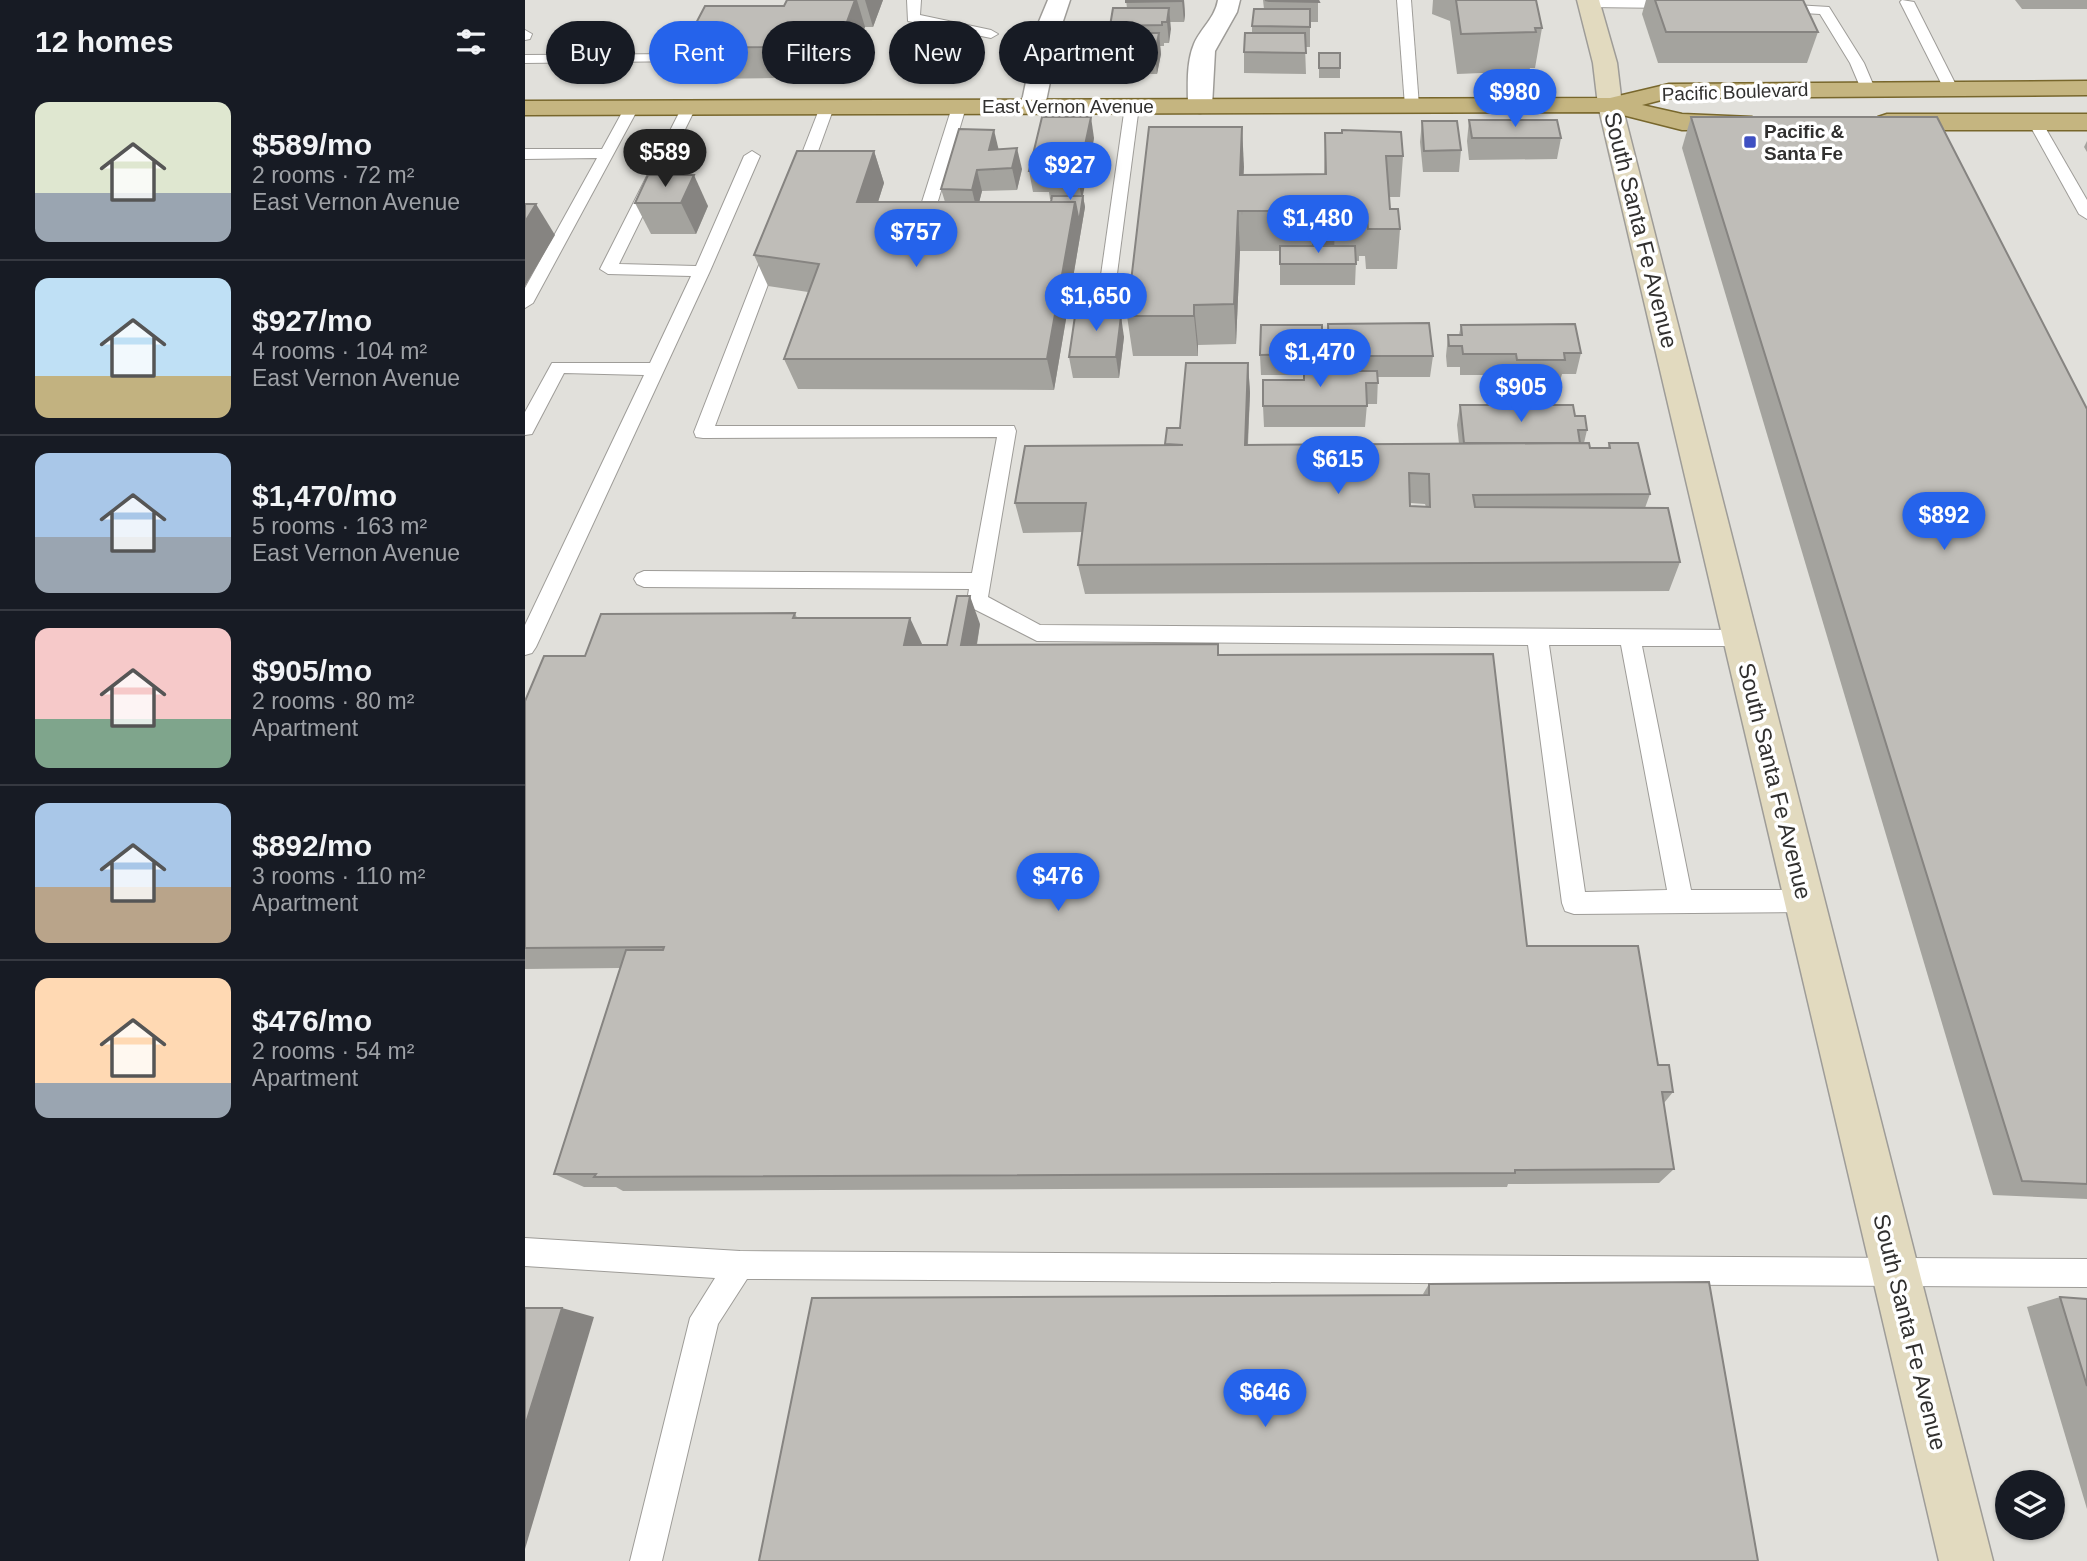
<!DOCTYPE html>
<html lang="en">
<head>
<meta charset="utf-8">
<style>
  body { margin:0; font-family:Helvetica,sans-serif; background:#242831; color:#f1f3f6; height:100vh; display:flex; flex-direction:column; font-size:26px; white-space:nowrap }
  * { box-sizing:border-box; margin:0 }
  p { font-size:23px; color:#9ea1a6 }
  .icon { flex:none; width:38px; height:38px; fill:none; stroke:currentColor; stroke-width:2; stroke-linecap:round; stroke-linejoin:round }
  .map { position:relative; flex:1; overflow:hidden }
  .drawer { display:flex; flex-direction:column; background:#171b24; width:525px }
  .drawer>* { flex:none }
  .banner { position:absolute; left:21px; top:21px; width:665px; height:63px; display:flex; gap:14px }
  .buttons { position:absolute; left:1470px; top:1470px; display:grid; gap:14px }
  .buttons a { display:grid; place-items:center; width:70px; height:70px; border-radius:50%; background:#171b24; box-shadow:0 2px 5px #0004; font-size:35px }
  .price { position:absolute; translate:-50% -60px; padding:0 16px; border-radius:24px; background:#2563eb; color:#fff; font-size:23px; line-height:46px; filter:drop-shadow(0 2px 4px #0008) }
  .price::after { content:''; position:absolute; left:50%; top:42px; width:21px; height:16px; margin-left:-10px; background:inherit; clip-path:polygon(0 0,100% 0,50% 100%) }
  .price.current { background:#222; color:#fff }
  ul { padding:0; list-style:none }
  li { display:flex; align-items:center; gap:21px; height:175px; padding:0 35px }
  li+li { border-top:2px solid #363941 }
  li span { display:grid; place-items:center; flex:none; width:196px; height:140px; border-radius:14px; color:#555 }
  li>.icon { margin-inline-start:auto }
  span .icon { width:84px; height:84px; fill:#fffc; stroke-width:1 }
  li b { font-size:30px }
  h2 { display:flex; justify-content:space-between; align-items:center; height:84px; padding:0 35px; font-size:30px }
  .chip { padding:0 24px; border-radius:32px; background:#171b24; box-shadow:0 2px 5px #0004; font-size:24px; line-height:63px }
  .chip.current { background:#2563eb; color:#fff }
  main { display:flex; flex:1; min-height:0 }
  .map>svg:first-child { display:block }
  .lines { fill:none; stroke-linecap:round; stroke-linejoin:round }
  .service-casing { stroke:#9e9c98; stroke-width:2 }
  .minor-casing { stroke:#9e9c98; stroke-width:3 }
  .secondary-casing { stroke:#9e9c98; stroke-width:3 }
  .primary-casing { stroke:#78672c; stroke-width:3 }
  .service { fill:#fff; fill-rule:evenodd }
  .minor { fill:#fff; fill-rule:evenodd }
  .secondary { fill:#e2dabf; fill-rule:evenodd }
  .primary { fill:#c5b580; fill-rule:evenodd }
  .wall { fill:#a4a39e; fill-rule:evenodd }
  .shaded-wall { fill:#868481 }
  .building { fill:#bfbdb8; stroke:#868481; stroke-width:2; fill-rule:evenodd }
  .poi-dot { fill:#3e4fc2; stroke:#fff; stroke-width:2.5 }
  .labels { text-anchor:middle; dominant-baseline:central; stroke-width:7; stroke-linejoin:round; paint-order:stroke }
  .far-street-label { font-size:19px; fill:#31302f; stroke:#fff }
  .far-poi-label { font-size:19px; font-weight:bold; fill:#31302f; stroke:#fff; text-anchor:start }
  .street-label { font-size:23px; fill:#31302f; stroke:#fff }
</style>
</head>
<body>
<main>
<section class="drawer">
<h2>12 homes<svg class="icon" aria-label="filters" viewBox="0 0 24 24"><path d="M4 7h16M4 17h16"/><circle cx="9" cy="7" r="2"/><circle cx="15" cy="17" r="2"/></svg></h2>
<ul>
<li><span style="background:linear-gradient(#dfe7d0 65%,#9aa5b1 0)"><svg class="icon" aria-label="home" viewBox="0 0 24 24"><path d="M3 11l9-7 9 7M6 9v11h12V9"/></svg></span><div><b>$589/mo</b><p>2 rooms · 72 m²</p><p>East Vernon Avenue</p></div></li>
<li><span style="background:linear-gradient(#bfe0f5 70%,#c2b280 0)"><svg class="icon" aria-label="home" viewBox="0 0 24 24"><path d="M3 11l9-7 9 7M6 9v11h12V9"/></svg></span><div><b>$927/mo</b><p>4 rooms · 104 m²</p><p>East Vernon Avenue</p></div></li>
<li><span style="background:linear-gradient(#a9c7e8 60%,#9aa5b1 0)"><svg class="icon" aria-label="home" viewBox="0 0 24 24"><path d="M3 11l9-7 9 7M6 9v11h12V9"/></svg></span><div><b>$1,470/mo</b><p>5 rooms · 163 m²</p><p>East Vernon Avenue</p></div></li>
<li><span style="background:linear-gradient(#f6c9c9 65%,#7fa58c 0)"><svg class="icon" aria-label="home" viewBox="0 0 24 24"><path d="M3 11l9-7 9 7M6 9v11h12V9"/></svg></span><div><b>$905/mo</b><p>2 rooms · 80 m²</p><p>Apartment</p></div></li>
<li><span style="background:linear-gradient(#a9c7e8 60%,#b9a48a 0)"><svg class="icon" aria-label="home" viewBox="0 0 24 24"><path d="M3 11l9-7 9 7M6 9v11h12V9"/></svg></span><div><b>$892/mo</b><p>3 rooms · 110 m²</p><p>Apartment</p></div></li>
<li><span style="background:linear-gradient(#ffd9b3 75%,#9aa5b1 0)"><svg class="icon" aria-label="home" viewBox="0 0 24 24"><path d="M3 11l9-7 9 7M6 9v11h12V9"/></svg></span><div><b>$476/mo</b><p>2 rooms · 54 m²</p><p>Apartment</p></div></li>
</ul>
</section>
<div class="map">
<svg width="1562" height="1561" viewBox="0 0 1562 1561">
  <rect width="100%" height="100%" fill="#e1e0db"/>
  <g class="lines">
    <defs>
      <g id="service">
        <path d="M 382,0 L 396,0 L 395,15 L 466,30 L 473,34 L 466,38 L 383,21 Z"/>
        <path d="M 872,0 L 886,0 L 894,106 L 887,110 L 880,106 Z"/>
        <path d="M 1060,0 L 1144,0 L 1151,4 L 1144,8 L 1064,7 L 1057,3 Z"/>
        <path d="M 1377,0 L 1389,2 L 1433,89 L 1431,92 L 1426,93 L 1419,89 L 1375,2 Z"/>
        <path d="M 1251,4 L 1304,7 L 1339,63 L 1350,89 L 1348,92 L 1343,93 L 1336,89 L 1325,63 L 1295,14 L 1246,11 L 1246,5 Z"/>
        <path d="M 0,30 L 7,34 L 5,39 L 0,40 Z"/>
        <path d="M 158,54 L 163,55 L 163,61 L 0,63 L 0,55 Z"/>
        <path d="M 607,102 L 614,106 L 590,289 L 582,294 L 574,289 L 600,106 Z"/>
        <path d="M 107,103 L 114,107 L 8,303 L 0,308 L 0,288 L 72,158 L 0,159 L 0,149 L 77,149 L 100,107 Z"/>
        <path d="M 164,103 L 171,107 L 94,264 L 171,266 L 219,156 L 227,151 L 235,156 L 185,271 L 11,647 L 7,653 L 0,655 L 0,625 L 119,375 L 39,373 L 7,434 L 0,435 L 0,412 L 27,363 L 125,363 L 166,276 L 83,274 L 75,269 L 157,107 Z"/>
        <path d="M 302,103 L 309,107 L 283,179 L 275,184 L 270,182 L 267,179 L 295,107 Z"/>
        <path d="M 434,103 L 441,107 L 407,221 L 399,226 L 393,224 L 391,221 L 427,107 Z"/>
        <path d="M 1510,118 L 1517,122 L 1562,200 L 1562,219 L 1554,214 L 1503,122 Z"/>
        <path d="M 249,242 L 257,247 L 190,426 L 489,426 L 491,431 L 463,597 L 515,625 L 1215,630 L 1222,632 L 1226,638 L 1222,644 L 1215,646 L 1117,646 L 1166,890 L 1280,890 L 1289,893 L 1292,901 L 1289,909 L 1280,912 L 1049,914 L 1040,911 L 1037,903 L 1003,645 L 512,641 L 445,607 L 442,601 L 444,589 L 119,587 L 112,584 L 109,579 L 112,574 L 119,571 L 447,573 L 472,437 L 178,438 L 171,437 L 169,432 L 241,247 ZM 1024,645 L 1096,645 L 1142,890 L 1060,892 Z"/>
        <path d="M 0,1238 L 215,1251 L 1562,1259 L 1562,1287 L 222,1279 L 193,1324 L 137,1561 L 105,1561 L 165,1318 L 190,1278 L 0,1266 Z"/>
      </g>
      <g id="minor">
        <path d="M 523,0 L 545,0 L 537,24 L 520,106 L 517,111 L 508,113 L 499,111 L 496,106 L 513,24 Z"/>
        <path d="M 693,0 L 715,0 L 712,12 L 690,51 L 687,106 L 684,111 L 675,113 L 666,111 L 663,106 C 663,86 661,63 669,44 C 676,28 690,18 693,0 Z"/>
      </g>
      <path id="secondary" d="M 1052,0 L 1074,0 L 1092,63 L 1097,105 L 1468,1561 L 1414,1561 L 1073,105 L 1068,63 Z"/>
      <g id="primary">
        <path d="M 1562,81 L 1562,95 L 1144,98 L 1117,105 L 1157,114 L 1227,117 L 1231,122 L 1227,127 L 1218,130 L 1157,130 L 1086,112 L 0,115 L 0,101 L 1085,98 L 1144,84 Z"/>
        <path d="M 1362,114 L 1562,114 L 1562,130 L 1362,130 L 1353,127 L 1349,122 L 1353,117 Z"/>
      </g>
    </defs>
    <!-- service casing -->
    <use href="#service" class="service-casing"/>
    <!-- minor casing -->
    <use href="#minor" class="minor-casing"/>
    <!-- secondary casing -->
    <use href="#secondary" class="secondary-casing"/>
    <!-- primary casing -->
    <use href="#primary" class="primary-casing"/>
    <!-- service -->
    <use href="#service" class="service"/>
    <!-- minor -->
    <use href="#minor" class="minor"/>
    <!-- secondary -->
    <use href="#secondary" class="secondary"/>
    <!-- primary -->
    <use href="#primary" class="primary"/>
  </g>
  <!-- wall -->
  <g class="wall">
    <path d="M 262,0 L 358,0 L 348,27 L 340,27 L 322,77 L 272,77 L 270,73 L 253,74 L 251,78 L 172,79 L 158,48 L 259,6 Z"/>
    <path d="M 601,0 L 659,0 L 660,15 L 659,22 L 645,22 L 644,43 L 639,43 L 639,46 L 635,46 L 636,54 L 632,74 L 571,74 L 568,53 L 586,33 L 585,26 L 602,8 Z"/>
    <path d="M 738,0 L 793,0 L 793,22 L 785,22 L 785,47 L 780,47 L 781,74 L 719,73 L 719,52 L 727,33 L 727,26 L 739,9 Z"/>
    <path d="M 908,0 L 1011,0 L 1017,28 L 1010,68 L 1005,68 L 1004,71 L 932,74 L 925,21 L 907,14 Z"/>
    <path d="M 1121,0 L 1278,0 L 1293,32 L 1282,63 L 1133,63 L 1117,14 Z"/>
    <path d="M 1490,0 L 1562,0 L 1562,9 L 1497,9 Z"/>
    <rect x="794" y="53" width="21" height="25"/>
    <path d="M 1166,117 L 1562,409 L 1562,1199 L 1468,1195 L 1157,148 Z"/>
    <path d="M 944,120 L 1036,138 L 1032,159 L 944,160 L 942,141 Z"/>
    <path d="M 897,121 L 936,150 L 934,172 L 898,172 L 895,142 Z"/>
    <path d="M 717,127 L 718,175 L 799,174 L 800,133 L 878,156 L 875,197 L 864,197 L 865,209 L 875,229 L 872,269 L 841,269 L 840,256 L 834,256 L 834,261 L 831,261 L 830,285 L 755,285 L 755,251 L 715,251 L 711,344 L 673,345 L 673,356 L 608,356 L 602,316 Z"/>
    <path d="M 569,138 L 557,196 L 558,196 L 560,207 L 529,390 L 273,389 L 259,359 L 283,292 L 243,286 L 229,255 L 349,151 L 359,183 L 353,202 L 420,202 L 416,189 L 473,149 L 497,169 L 492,190 L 457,191 L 454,202 L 526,202 L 527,199 L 525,199 L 524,192 L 508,192 L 504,171 Z"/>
    <path d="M 1562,141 L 1562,152 L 1559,147 Z"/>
    <path d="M 123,175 L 183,206 L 171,234 L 126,234 L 110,203 Z"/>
    <path d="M 586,304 L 588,316 L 599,337 L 594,378 L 548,378 L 544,357 L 562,316 Z"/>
    <path d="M 803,324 L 908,356 L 905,377 L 853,377 L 852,404 L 842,404 L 840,427 L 739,427 L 738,406 L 779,380 L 779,375 L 736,375 L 735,355 L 797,354 L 797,371 L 803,371 Z"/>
    <path d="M 936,325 L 1056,353 L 1051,374 L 1037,374 L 1035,381 L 988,381 L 987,375 L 935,375 L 935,367 L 922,367 L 921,356 L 923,335 L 934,335 Z"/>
    <path d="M 723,363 L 725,393 L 723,445 L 934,444 L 932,425 L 935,405 L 1050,416 L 1062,430 L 1059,443 L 1065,448 L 1083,448 L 1084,443 L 1125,494 L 1120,508 L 1155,562 L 1144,591 L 560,594 L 553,565 L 558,532 L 498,533 L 490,503 L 640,445 L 640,444 ZM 885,503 L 900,504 L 901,507 L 885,506 Z"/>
    <path d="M 270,613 L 272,618 L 397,645 L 422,645 L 455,624 L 452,645 L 693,644 L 694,655 L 1002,946 L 1133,1065 L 1148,1092 L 1139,1103 L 1149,1169 L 1134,1183 L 983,1184 L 982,1187 L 98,1191 L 91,1187 L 59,1187 L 29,1174 L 95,968 L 0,969 L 0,701 L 60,656 Z"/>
    <path d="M 1184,1282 L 899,1295 L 898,1294 L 904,1284 Z"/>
    <path d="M 1535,1297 L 1562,1299 L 1562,1509 L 1502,1307 Z"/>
  </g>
  <!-- shaded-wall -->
  <g class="shaded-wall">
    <path d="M 330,0 L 332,0 L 340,27 L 322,77 L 313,46 Z"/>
    <path d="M 340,0 L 358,0 L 348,27 Z"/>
    <path d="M 657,0 L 659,0 L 660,15 L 659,22 Z"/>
    <path d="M 644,8 L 646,29 L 644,43 L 642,22 Z"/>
    <path d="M 634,33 L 636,54 L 632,74 L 630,53 Z"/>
    <path d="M 241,43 L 253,74 L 251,78 L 239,47 Z"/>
    <path d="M 566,117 L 569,138 L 557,200 L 553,178 Z"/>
    <path d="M 717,127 L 719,167 L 717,215 L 715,175 Z"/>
    <path d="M 469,130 L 474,151 L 469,171 L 464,150 Z"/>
    <path d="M 492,148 L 497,169 L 492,190 L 487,168 Z"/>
    <path d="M 349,151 L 359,183 L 343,233 L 332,202 Z"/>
    <path d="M 452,170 L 457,191 L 452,211 L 447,190 Z"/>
    <path d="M 169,175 L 183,206 L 171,234 L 156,203 Z"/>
    <path d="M 558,196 L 560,207 L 529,390 L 522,359 L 550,202 Z"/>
    <path d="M 11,204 L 30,235 L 0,286 L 0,222 Z"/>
    <path d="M 713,211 L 715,251 L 711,344 L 709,304 Z"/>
    <path d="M 810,216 L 809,257 L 787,259 L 787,219 Z"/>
    <path d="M 669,305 L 673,345 L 673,356 L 669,316 Z"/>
    <path d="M 596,316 L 599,337 L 594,378 L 591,357 Z"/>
    <path d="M 723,363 L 725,393 L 721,475 L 720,445 Z"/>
    <path d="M 445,596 L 455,624 L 447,672 L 436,645 Z"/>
    <path d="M 385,618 L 398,646 L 379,645 Z"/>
    <path d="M 37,1308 L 69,1317 L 0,1549 L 0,1426 Z"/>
  </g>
  <!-- building -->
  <g class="building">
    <path d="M 262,0 L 330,0 L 313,46 L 261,46 L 262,43 L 241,43 L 239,47 L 158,48 L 180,6 L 259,6 Z"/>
    <path d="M 601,0 L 658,0 L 658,1 L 601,2 Z"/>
    <path d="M 740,0 L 793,0 L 794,2 L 744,1 Z"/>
    <path d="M 931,0 L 1011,0 L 1017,28 L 1010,28 L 1011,32 L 936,34 Z"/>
    <path d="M 1130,0 L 1278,0 L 1293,32 L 1141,32 Z"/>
    <path d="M 588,8 L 644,8 L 642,22 L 637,22 L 637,25 L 585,26 Z"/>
    <path d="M 729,9 L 785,9 L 785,27 L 727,26 Z"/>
    <path d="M 571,33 L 634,33 L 630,53 L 568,53 Z"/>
    <path d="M 720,33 L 780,33 L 781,53 L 719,52 Z"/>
    <rect x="794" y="53" width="21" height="15"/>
    <path d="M 517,117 L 566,117 L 553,178 L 521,177 L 522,171 L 504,171 Z"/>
    <path d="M 1166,117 L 1412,117 L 1562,409 L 1562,1184 L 1497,1181 Z"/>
    <path d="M 944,120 L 1032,120 L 1036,138 L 947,138 Z"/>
    <path d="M 897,121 L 932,121 L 936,150 L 899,151 Z"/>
    <path d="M 624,127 L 717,127 L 715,175 L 801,174 L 800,133 L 817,133 L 817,130 L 876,132 L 878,156 L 861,156 L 865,209 L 873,209 L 875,229 L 843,229 L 842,216 L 835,216 L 835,220 L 810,220 L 810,216 L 787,219 L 787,216 L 782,216 L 782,211 L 713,211 L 709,304 L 669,305 L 669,316 L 602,316 Z"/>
    <path d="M 434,129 L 469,130 L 464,150 L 492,148 L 487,168 L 452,170 L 447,190 L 416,189 Z"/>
    <path d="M 272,151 L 349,151 L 332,202 L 550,202 L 522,359 L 259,359 L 294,264 L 229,255 Z"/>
    <path d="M 123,175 L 169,175 L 156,203 L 110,203 Z"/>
    <path d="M 527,196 L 558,196 L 554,222 L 550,202 L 526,202 Z"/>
    <path d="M 0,204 L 11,204 L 0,222 Z"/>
    <path d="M 755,246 L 830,246 L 831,264 L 755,264 Z"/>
    <path d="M 564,304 L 586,304 L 584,316 L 596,316 L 591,357 L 544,357 L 550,316 L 562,316 Z"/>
    <path d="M 904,323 L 908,356 L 804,356 L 803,324 Z"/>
    <path d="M 1050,324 L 1056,353 L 1039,353 L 1040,360 L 992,360 L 991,354 L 938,354 L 937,346 L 924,346 L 923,335 L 937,335 L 936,325 Z"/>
    <path d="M 736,325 L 797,325 L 797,354 L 735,355 Z"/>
    <path d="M 661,363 L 723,363 L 720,445 L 1064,443 L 1065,448 L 1085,448 L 1084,443 L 1113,443 L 1125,494 L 948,495 L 950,507 L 1143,508 L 1155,562 L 553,565 L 561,503 L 490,503 L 500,446 L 658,445 L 640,444 L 642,428 L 655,428 ZM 884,473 L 904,474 L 905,507 L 885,506 Z"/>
    <path d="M 779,371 L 852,371 L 853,383 L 841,383 L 842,406 L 738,406 L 738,380 L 779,380 Z"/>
    <path d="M 935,405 L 1048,405 L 1050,416 L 1060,416 L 1062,430 L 1053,430 L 1055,443 L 939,443 Z"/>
    <path d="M 432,596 L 445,596 L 436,645 L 693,644 L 693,655 L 968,654 L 1002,946 L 1113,946 L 1133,1065 L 1144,1065 L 1148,1092 L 1137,1092 L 1149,1169 L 990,1170 L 990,1173 L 69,1177 L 71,1174 L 29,1174 L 101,950 L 138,950 L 139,947 L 0,948 L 0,701 L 19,656 L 60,656 L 76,614 L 270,613 L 268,618 L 385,618 L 379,645 L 422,645 Z"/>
    <path d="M 1184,1282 L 1233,1561 L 234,1561 L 287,1298 L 904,1295 L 904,1284 Z"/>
    <path d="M 1535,1297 L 1562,1299 L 1562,1386 Z"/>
    <path d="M 0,1308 L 37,1308 L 0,1426 Z"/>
  </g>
  <!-- markers -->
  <rect class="poi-dot" x="1218" y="135" width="14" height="14" rx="3.5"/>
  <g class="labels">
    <!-- far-street labels -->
    <g class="far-street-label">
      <text transform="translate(1210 92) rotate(-2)">Pacific Boulevard</text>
      <text x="543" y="106">East Vernon Avenue</text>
    </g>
    <!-- far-poi labels -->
    <g class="far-poi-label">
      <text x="1239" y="131">Pacific &amp;<tspan x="1239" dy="22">Santa Fe</tspan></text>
    </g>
    <!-- street labels -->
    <g class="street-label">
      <text transform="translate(1116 230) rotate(76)">South Santa Fe Avenue</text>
      <text transform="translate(1250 781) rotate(76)">South Santa Fe Avenue</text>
      <text transform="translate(1385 1332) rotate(76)">South Santa Fe Avenue</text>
    </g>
  </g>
</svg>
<div class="buttons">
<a><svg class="icon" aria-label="layers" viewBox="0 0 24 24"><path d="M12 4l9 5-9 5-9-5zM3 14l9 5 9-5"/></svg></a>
</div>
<b class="price" style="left:990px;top:129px">$980</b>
<b class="price current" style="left:140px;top:189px">$589</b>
<b class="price" style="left:545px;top:202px">$927</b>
<b class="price" style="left:793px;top:255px">$1,480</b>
<b class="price" style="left:391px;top:269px">$757</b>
<b class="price" style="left:571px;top:333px">$1,650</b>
<b class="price" style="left:795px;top:389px">$1,470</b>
<b class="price" style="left:996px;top:424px">$905</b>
<b class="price" style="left:813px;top:496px">$615</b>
<b class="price" style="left:1419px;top:552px">$892</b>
<b class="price" style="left:533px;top:913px">$476</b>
<b class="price" style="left:740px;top:1429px">$646</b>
<div class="banner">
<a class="chip">Buy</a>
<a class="chip current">Rent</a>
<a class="chip">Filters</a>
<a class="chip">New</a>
<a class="chip">Apartment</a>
</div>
</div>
</main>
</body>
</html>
